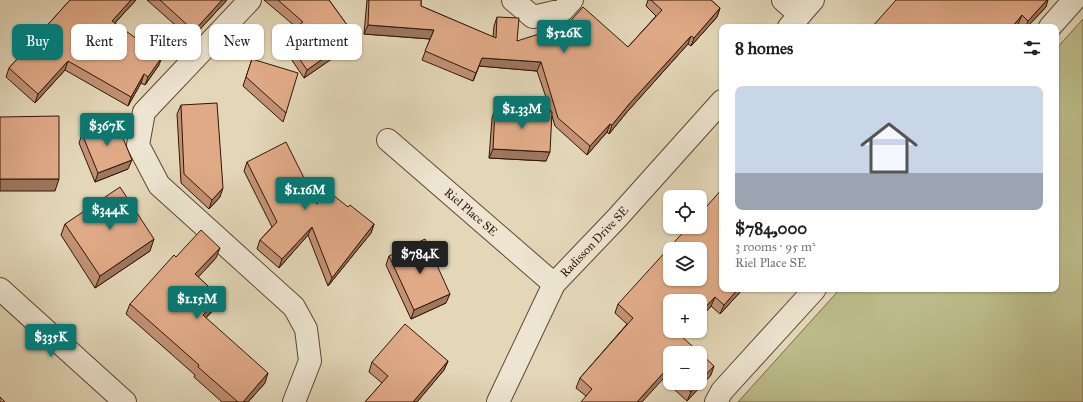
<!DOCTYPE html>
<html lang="en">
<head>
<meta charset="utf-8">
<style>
  body { margin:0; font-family:"IM FELL Great Primer",serif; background:#f2f2f2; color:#202124; height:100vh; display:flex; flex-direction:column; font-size:15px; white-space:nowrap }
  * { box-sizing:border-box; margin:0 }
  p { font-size:13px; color:#757577 }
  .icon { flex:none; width:22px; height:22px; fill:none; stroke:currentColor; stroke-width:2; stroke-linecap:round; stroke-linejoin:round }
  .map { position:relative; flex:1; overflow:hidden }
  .side { position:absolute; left:719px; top:24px; width:340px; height:268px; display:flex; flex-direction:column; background:#fff; border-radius:8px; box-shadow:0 1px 3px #0004 }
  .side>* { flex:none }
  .top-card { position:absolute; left:12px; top:24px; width:380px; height:36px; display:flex; gap:8px }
  .buttons { position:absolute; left:663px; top:190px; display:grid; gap:8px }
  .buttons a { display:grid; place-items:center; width:44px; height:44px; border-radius:8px; background:#fff; box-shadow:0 1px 3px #0004; font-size:20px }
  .price { position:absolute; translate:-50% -34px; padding:0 9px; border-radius:4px; background:#0f766e; color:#fff; font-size:13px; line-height:26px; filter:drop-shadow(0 1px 2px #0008) }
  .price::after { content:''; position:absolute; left:50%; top:24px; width:12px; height:9px; margin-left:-6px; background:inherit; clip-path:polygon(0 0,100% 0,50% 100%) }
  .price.active { background:#222; color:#fff }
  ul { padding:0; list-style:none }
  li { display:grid; align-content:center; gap:8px; height:212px; padding:0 16px }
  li+li { border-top:1px solid #e0e0e0 }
  li span { display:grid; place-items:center; height:124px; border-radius:8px; color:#555 }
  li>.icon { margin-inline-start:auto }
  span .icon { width:72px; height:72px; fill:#fffc; stroke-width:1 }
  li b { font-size:17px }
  h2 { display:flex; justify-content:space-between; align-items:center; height:48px; padding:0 16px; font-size:17px }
  .pill { padding:0 14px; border-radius:8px; background:#fff; box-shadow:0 1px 3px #0004; font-size:14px; line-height:36px }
  .pill.active { background:#0f766e; color:#fff }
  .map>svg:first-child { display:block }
  .green { fill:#bbbc89; stroke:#766848 }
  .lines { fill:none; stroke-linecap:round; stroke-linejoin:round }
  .minor-casing { stroke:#5e4633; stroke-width:24 }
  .minor { stroke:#ede5d1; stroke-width:22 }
  .wall { fill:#c19274; stroke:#321507 }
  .shaded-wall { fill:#9d775e; stroke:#321507 }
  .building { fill:#e0aa87; stroke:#321507; fill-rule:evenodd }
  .labels { text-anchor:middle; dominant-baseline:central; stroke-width:3; stroke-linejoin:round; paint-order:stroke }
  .street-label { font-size:12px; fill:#321507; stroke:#ede5d1 }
</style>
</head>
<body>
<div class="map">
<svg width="1083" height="402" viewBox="0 0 1083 402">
  <rect width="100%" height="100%" fill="#e3d7b8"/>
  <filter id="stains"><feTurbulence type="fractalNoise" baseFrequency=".005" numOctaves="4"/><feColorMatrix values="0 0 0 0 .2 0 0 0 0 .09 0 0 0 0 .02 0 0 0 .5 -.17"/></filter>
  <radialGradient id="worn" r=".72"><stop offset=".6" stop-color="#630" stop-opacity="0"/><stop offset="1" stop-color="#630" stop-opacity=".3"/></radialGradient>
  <!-- green -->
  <path class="green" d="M 1083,19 L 1083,402 L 738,402 L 840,289 L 1056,289 L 1056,49 Z"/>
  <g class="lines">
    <defs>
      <g id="minor">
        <path d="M 250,0 L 144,112 L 138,145 L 159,185 L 294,307 L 306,329 L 310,361 L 294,402"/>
        <path d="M 513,0 L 533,17 L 563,10 L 572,0"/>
        <path d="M 783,0 L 800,15"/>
        <path d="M 789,27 L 813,0"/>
        <path d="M 1050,27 L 1074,0"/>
        <path id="s1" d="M 388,140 L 554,284"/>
        <path d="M 0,289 L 125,402"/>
        <path id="s2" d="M 498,402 L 554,284 L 617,218 L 722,101"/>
        <path d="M 716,402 L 722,391 L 815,289"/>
      </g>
    </defs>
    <!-- minor casing -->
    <use href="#minor" class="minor-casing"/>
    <!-- minor -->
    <use href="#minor" class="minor"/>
  </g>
  <!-- wall -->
  <g class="wall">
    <path d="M 70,0 L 136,0 L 115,23 L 159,65 L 145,85 L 141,83 L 128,106 L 65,70 L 35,103 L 6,77 L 9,68 Z"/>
    <path d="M 147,0 L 227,0 L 191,39 Z"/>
    <path d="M 264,0 L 329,0 L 355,36 L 352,45 L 304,78 L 281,44 L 284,36 L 296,27 Z"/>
    <path d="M 367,0 L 421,0 L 421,6 L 493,37 L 494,26 L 497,17 L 517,41 L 628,47 L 656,16 L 646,6 L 648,0 L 711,0 L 720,8 L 717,17 L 691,46 L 688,44 L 627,112 L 609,134 L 607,132 L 587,155 L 555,126 L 552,116 L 546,161 L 489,158 L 492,118 L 495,109 L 551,112 L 537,71 L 479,66 L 473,81 L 422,60 L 430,39 L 364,34 Z"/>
    <path d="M 1046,7 L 1027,27 L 1021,27 L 1018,24 L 1016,27 L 872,27 Z"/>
    <path d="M 252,59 L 286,113 L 283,122 L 243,86 Z"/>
    <path d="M 181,105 L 220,197 L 209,209 L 181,183 L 177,114 Z"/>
    <path d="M 82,134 L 128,169 L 95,182 L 79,143 Z"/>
    <path d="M 247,162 L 317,204 L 348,207 L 374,224 L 371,233 L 328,286 L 308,235 L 279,268 L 257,249 L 260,240 L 272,227 L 244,171 Z"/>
    <path d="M 65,224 L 150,251 L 95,288 L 61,235 Z"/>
    <path d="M 389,256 L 446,303 L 411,319 L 386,265 Z"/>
    <path d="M 176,257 L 216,258 L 198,277 L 220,297 L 216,307 L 206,318 L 265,383 L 248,402 L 222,402 L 194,377 L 195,375 L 126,314 L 130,304 Z"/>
    <path d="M 722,289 L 743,289 L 720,314 L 711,306 L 700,319 L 700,301 L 670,331 L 689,331 L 670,353 L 670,383 L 700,383 L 711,375 L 687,401 L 663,379 L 586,396 L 576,388 L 580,378 L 627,324 L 615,313 L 618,304 Z"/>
    <path d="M 448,361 L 444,370 L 417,402 L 365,402 L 382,383 L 369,372 L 372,362 Z"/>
  </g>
  <!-- shaded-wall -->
  <g class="shaded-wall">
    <path d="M 131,0 L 136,0 L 109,29 L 112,21 Z"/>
    <path d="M 222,0 L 227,0 L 191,39 L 194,31 Z"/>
    <path d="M 1047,0 L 1048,0 L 1046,7 L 1027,27 L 1026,27 L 1028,21 Z"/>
    <path d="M 720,8 L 717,17 L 691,46 L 694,38 Z"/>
    <path d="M 1022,15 L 1018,24 L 1016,27 L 1012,27 Z"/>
    <path d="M 368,25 L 434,30 L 430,39 L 364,34 Z"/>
    <path d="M 355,36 L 352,45 L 304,78 L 307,70 Z"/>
    <path d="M 691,36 L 688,44 L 627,112 L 609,134 L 612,125 L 630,103 Z"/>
    <path d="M 162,57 L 159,65 L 145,85 L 148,77 Z"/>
    <path d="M 482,58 L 541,62 L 537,71 L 479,66 L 473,81 Z"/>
    <path d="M 68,61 L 65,70 L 35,103 L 38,94 Z"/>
    <path d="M 144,74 L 141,83 L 128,106 L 131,97 Z"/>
    <path d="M 610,124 L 607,132 L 587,155 L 590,146 Z"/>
    <path d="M 493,149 L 550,152 L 546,161 L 489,158 Z"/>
    <path d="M 132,160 L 128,169 L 95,182 L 98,173 Z"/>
    <path d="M 0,179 L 59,179 L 55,191 L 0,191 Z"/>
    <path d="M 223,188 L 220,197 L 209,209 L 212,200 Z"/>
    <path d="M 374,224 L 371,233 L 328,286 L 332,278 Z"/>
    <path d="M 312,227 L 308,235 L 279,268 L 282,259 Z"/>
    <path d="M 154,239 L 150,251 L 95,288 L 100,276 Z"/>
    <path d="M 220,248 L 216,258 L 191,285 L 195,274 Z"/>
    <path d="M 738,289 L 743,289 L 720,314 L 724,305 Z"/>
    <path d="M 450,294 L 446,303 L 411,319 L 414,310 Z"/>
    <path d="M 220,297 L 216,307 L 199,325 L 203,315 Z"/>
    <path d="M 715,297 L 711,306 L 700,319 L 700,313 Z"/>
    <path d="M 684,331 L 689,331 L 677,344 L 680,335 Z"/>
    <path d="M 448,361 L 444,370 L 417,402 L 413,402 Z"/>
    <path d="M 714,366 L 711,375 L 687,401 L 691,392 L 698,383 L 700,383 L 700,381 Z"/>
    <path d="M 666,370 L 663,379 L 642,402 L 637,402 Z"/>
    <path d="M 268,373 L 265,383 L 248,402 L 243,402 Z"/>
  </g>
  <!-- building -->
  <g class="building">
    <path d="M 70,0 L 131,0 L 112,21 L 162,57 L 148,77 L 144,74 L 131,97 L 68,61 L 38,94 L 9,68 Z"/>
    <path d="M 160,0 L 222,0 L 194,31 Z"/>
    <path d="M 278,0 L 329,0 L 355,36 L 307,70 L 284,36 L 303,22 Z"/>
    <path d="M 369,0 L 421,0 L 421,6 L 496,38 L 497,17 L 519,18 L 517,41 L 567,25 L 583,7 L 628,47 L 662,10 L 651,0 L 711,0 L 720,8 L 694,38 L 691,36 L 630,103 L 612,125 L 610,124 L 590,146 L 558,118 L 541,62 L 482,58 L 476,73 L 425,51 L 434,30 L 368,25 Z"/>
    <path d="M 896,0 L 1047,0 L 1028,21 L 1022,15 L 1012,27 L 932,27 L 929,24 L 927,27 L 872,27 Z"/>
    <path d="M 252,59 L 298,73 L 286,113 L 246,77 Z"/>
    <path d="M 217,103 L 223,188 L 212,200 L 184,174 L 181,105 Z"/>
    <path d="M 495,109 L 552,112 L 550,152 L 493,149 Z"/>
    <path d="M 59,116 L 59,179 L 0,179 L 0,117 Z"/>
    <path d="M 116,121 L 132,160 L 98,173 L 82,134 Z"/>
    <path d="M 286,142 L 317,204 L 328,191 L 348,207 L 350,205 L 374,224 L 332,278 L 312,227 L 282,259 L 260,240 L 277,222 L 247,162 Z"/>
    <path d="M 120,187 L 154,239 L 100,276 L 65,224 Z"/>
    <path d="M 722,189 L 722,289 L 738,289 L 724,305 L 715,297 L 700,313 L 700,301 L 670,301 L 670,331 L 684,331 L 680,335 L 700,353 L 670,353 L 670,373 L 666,370 L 637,402 L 581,402 L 592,389 L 580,378 L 633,318 L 618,304 L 688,227 L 700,227 L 700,214 ZM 670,249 L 700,249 L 700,279 L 670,279 Z"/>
    <path d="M 201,230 L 220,248 L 195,274 L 220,297 L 203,315 L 268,373 L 243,402 L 238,402 L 198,367 L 199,365 L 130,304 L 174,255 L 176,257 Z"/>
    <path d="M 425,239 L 450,294 L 414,310 L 389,256 Z"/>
    <path d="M 405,324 L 448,361 L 413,402 L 365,402 L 388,376 L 372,362 Z"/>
    <path d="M 700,353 L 714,366 L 700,381 Z"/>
    <path d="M 681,383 L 698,383 L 691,392 Z"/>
    <path d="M 0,397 L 5,402 L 0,402 Z"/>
  </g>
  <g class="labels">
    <!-- street labels -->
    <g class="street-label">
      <text stroke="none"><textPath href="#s1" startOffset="110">Riel Place SE</textPath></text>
      <text stroke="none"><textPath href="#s2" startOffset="189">Radisson Drive SE</textPath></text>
    </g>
  </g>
  <rect width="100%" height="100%" filter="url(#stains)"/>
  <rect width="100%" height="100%" fill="url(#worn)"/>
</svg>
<div class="buttons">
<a><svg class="icon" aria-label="locate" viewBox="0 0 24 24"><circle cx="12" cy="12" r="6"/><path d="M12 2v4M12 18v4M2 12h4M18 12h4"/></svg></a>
<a><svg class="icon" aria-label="layers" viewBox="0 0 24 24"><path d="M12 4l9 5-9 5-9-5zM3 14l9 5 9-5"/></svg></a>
<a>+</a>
<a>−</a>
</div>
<b class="price" style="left:564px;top:54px">$526K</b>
<b class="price" style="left:522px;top:130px">$1.33M</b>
<b class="price" style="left:107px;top:147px">$367K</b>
<b class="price" style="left:305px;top:211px">$1.16M</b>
<b class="price" style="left:110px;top:231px">$344K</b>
<b class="price active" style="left:420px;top:275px">$784K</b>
<b class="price" style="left:197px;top:320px">$1.15M</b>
<b class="price" style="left:51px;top:358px">$335K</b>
<div class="top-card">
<a class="pill active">Buy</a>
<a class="pill">Rent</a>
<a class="pill">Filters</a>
<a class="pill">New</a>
<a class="pill">Apartment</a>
</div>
<section class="side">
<h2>8 homes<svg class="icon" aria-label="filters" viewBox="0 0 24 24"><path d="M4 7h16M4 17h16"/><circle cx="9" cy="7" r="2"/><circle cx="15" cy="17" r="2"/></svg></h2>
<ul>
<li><span style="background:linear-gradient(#c9d6e8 70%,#9aa5b1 0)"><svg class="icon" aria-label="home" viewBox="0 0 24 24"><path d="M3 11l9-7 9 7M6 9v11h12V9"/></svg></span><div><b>$784,000</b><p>3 rooms · 95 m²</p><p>Riel Place SE</p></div></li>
</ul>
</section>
</div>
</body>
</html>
